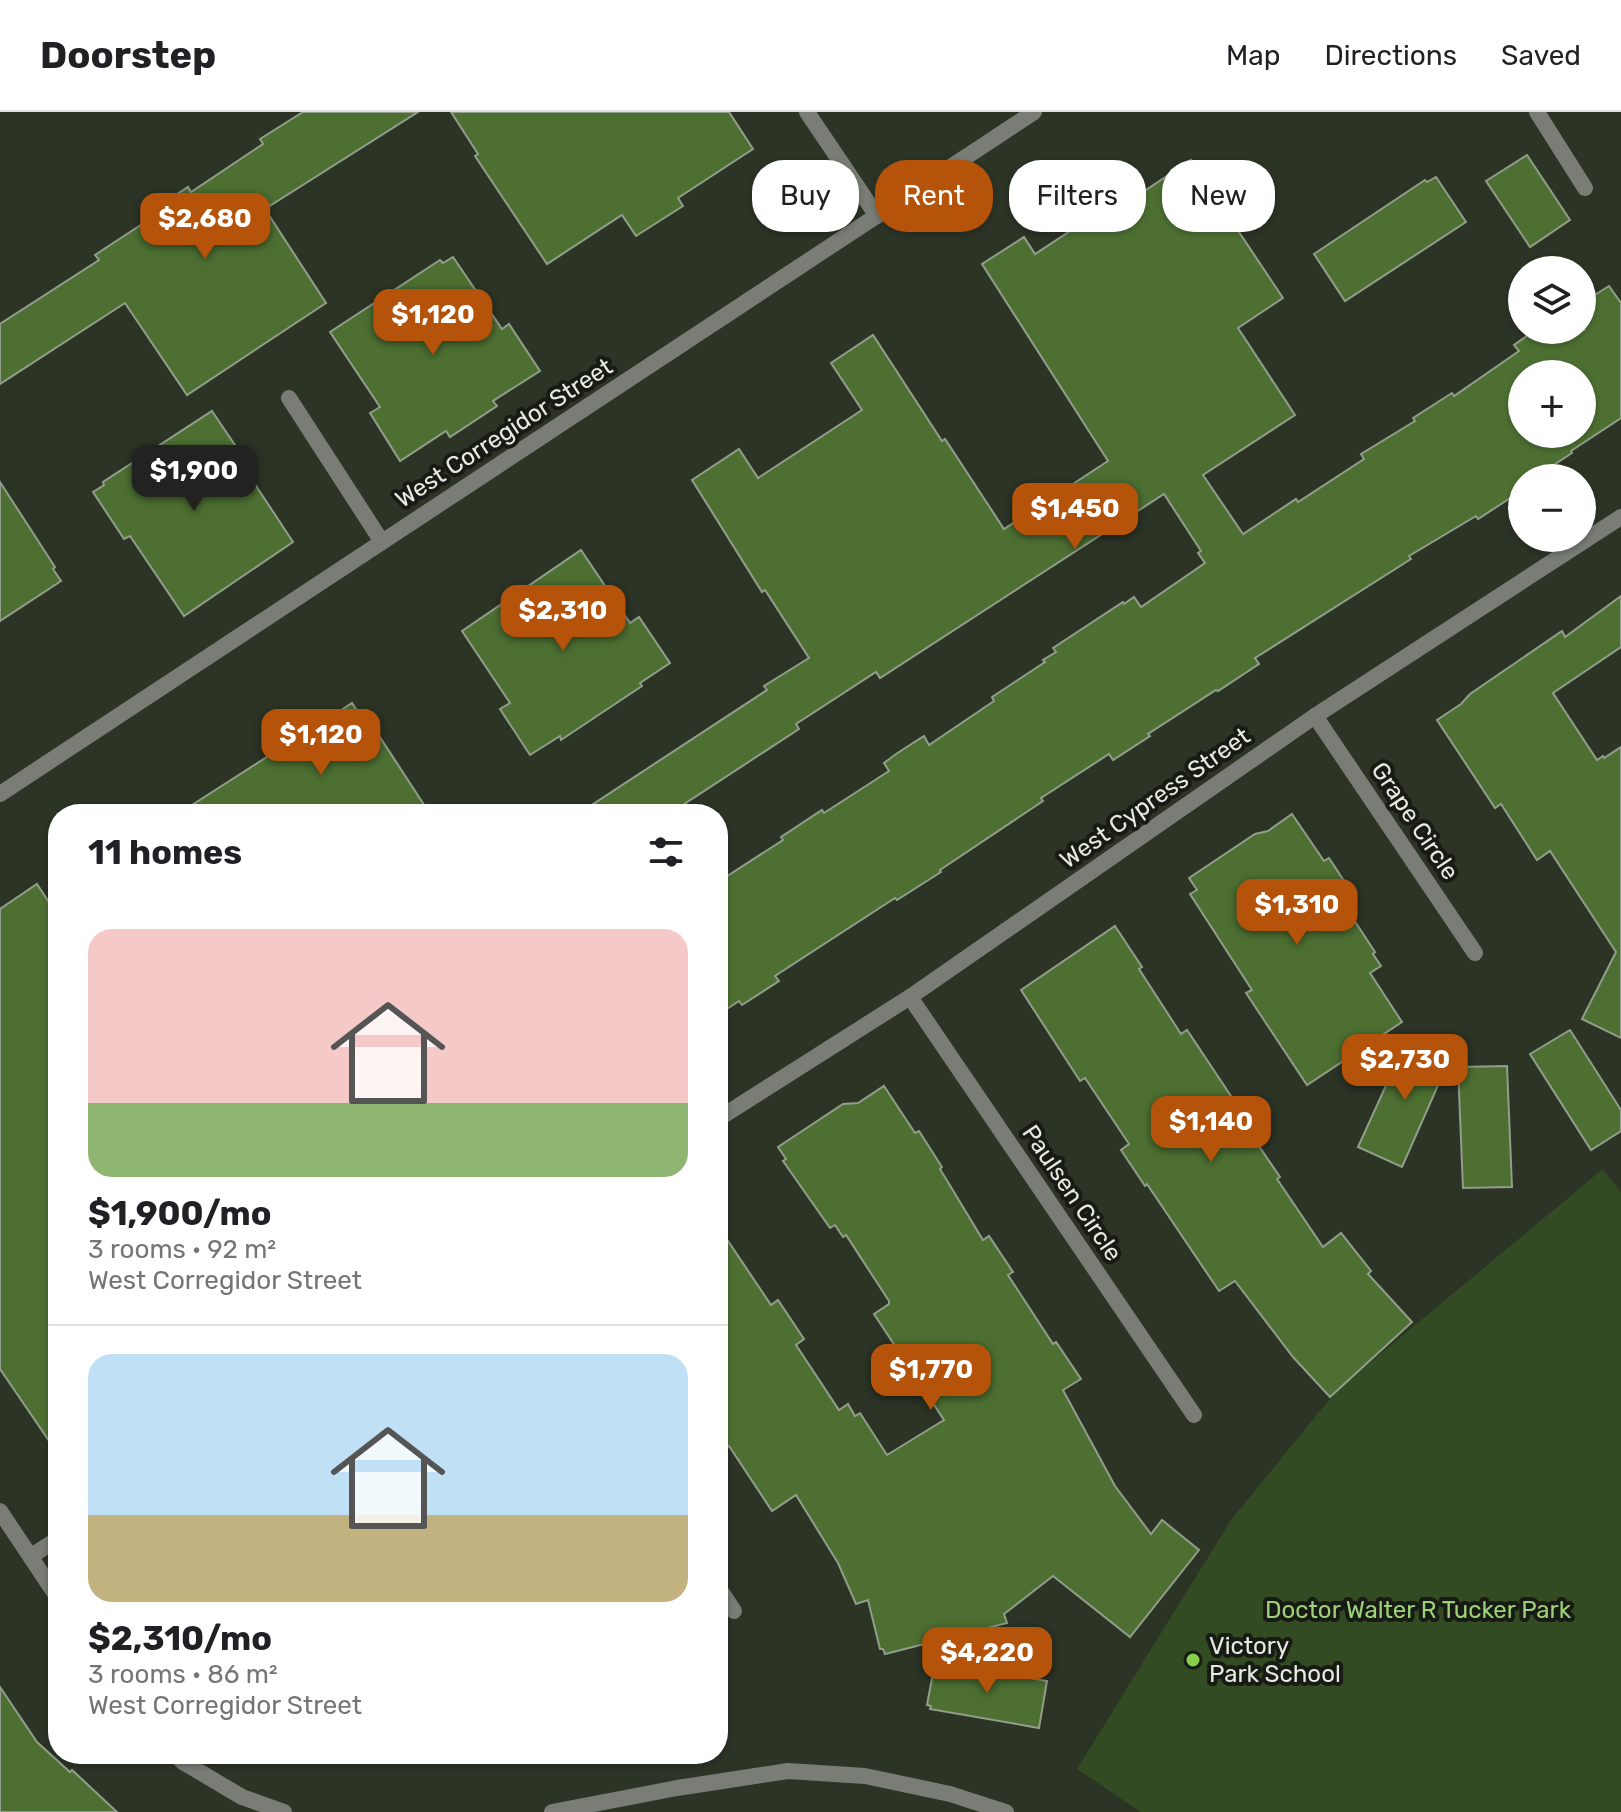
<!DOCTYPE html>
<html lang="en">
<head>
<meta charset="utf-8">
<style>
  body { margin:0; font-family:Rubik,sans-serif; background:#f2f2f2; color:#202124; height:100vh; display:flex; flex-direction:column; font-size:30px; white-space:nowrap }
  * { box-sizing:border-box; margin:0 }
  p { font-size:26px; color:#757577 }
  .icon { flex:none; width:44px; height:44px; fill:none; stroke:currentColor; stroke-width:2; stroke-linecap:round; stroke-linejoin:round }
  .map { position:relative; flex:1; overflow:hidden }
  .drawer { position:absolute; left:48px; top:692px; width:680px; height:960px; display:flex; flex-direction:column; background:#fff; border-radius:32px; box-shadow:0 2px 6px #0004 }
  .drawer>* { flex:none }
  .guide { position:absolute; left:752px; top:48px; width:748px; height:72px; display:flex; gap:16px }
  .controls { position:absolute; left:1508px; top:144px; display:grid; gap:16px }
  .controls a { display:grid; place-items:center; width:88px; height:88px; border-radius:50%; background:#fff; box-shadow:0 2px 6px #0004; font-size:40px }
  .price { position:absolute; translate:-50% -68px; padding:0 18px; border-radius:16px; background:#b45309; color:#fff; font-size:26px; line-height:52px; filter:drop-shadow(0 2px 4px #0008) }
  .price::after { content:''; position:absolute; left:50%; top:48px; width:24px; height:18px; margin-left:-12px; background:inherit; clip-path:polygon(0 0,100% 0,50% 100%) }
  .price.active { background:#222; color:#fff }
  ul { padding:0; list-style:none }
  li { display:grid; align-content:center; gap:16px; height:424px; padding:0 40px }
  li+li { border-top:2px solid #e0e0e0 }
  li span { display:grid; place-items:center; height:248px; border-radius:24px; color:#555 }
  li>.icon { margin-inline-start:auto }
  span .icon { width:144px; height:144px; fill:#fffc; stroke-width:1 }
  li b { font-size:34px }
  h2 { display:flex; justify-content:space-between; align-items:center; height:96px; padding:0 40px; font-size:34px }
  .pill { padding:0 28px; border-radius:32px; background:#fff; box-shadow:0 2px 6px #0004; font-size:28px; line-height:72px }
  .pill.active { background:#b45309; color:#fff }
  header { display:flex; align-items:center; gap:48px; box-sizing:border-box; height:112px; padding:0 40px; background:#fff; border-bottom:2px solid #e0e0e0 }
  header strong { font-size:38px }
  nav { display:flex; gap:44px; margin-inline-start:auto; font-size:28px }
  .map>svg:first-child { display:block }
  .green { fill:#334b22 }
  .building { fill:#4d7032; stroke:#929d8c; stroke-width:2; fill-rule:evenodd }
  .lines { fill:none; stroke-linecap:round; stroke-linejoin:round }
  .lane { stroke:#797d76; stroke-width:16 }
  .street { stroke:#797d76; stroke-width:16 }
  .poi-dot { fill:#87cf4a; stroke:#171b14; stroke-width:3 }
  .labels { text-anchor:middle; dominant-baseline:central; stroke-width:8; stroke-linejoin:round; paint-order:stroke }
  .street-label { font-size:24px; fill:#e5ebe1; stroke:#171b14 }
  .park-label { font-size:24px; fill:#9dd078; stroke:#171b14 }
  .poi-label { font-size:24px; fill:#e5ebe1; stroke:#171b14; text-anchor:start }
</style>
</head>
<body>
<header>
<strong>Doorstep</strong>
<nav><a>Map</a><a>Directions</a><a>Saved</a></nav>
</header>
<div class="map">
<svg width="1621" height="1700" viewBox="0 0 1621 1700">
  <rect width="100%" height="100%" fill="#2c3426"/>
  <!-- green -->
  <path class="green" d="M 1603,1057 L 1621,1081 L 1621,1700 L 1141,1700 L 1077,1657 L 1231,1408 L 1337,1278 Z"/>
  <!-- building -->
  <g class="building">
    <path d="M 303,0 L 418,0 L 265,97 L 326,191 L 187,283 L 125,191 L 0,272 L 0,212 L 99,148 L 95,143 L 162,99 L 159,94 L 188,75 L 191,80 L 263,32 L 260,27 Z"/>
    <path d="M 451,0 L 729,0 L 753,37 L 678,86 L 683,94 L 636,124 L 622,103 L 547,152 L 475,44 L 478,42 Z"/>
    <path d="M 1527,43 L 1570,108 L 1530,135 L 1486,69 Z"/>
    <path d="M 1191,48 L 1283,186 L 1238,216 L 1295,303 L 1203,363 L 1243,422 L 1296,387 L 1298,390 L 1364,347 L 1361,342 L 1415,309 L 1413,306 L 1452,281 L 1454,284 L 1519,239 L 1514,233 L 1535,218 L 1584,218 L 1582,215 L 1582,191 L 1609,174 L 1621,191 L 1621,306 L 1571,339 L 1572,341 L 1534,366 L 1522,366 L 1522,374 L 1513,380 L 1515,383 L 1478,407 L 1476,404 L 1409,444 L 1411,447 L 1255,546 L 1259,552 L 1218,579 L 1216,578 L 1148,622 L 1150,624 L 1113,648 L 1109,642 L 1041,686 L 1043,689 L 940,758 L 941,760 L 897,788 L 895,786 L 775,864 L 779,869 L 742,893 L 739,889 L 718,903 L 718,770 L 783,728 L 781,725 L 822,698 L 824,701 L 889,659 L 884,651 L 896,642 L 924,624 L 929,633 L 994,589 L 992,585 L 1045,550 L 1043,548 L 1056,540 L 1053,536 L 1123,490 L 1124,492 L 1134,485 L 1141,495 L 1205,451 L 1198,441 L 1201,439 L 1164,382 L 880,566 L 876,560 L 796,612 L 799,617 L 669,702 L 578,702 L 767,578 L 764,574 L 809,546 L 765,478 L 762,480 L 692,368 L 739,337 L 758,366 L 862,298 L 831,251 L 873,223 L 942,329 L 945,327 L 1004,417 L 1108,349 L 982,152 L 1024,125 L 1035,142 L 1102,98 L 1107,104 ZM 1522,262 L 1582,262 L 1582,322 L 1522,322 Z"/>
    <path d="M 1436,65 L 1466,110 L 1345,189 L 1314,142 L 1425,68 L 1427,70 Z"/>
    <path d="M 453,145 L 502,217 L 509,212 L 540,259 L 493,289 L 497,294 L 450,325 L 446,319 L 400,349 L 370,301 L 380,295 L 330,220 L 440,148 L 443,151 Z"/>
    <path d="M 212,299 L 245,348 L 241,351 L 293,430 L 184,504 L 130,424 L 124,427 L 93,380 L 104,373 L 103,370 Z"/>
    <path d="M 0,370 L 55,455 L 53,457 L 61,469 L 0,509 Z"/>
    <path d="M 581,438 L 630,511 L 639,505 L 670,551 L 640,571 L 642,574 L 561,628 L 560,624 L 530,643 L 500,597 L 510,591 L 462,519 Z"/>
    <path d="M 1621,484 L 1621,535 L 1553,581 L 1597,648 L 1603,644 L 1604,646 L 1621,635 L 1621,926 L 1582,907 L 1616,840 L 1550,739 L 1537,748 L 1501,692 L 1495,696 L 1437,608 L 1461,592 L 1470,582 L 1562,519 L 1565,525 Z"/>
    <path d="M 352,591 L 372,621 L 376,619 L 430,702 L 178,702 L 273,641 L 274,643 Z"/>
    <path d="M 1292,702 L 1324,749 L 1329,746 L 1356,787 L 1345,794 L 1375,840 L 1373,842 L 1381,854 L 1370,861 L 1402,910 L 1307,973 L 1246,881 L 1252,878 L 1190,782 L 1197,778 L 1189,766 L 1255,722 L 1268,719 Z"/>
    <path d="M 37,772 L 58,804 L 58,1342 L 0,1257 L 0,797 Z"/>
    <path d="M 1115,814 L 1142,855 L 1139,857 L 1181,922 L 1187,918 L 1241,999 L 1239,1000 L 1247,1010 L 1244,1012 L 1280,1065 L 1277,1067 L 1323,1135 L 1341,1121 L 1371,1159 L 1368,1162 L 1412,1210 L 1330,1285 L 1293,1245 L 1235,1169 L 1219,1179 L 1147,1072 L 1145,1074 L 1121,1038 L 1129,1032 L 1085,966 L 1080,969 L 1021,878 Z"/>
    <path d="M 1570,918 L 1621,998 L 1621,1019 L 1591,1038 L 1530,942 Z"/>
    <path d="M 1408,925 L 1451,944 L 1402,1055 L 1358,1035 Z"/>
    <path d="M 1507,954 L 1512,1075 L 1463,1076 L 1458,955 Z"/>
    <path d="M 884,974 L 915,1021 L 919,1019 L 942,1055 L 940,1057 L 983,1128 L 989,1124 L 1013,1160 L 1008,1163 L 1053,1232 L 1056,1230 L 1081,1267 L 1063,1278 L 1115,1374 L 1151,1422 L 1162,1408 L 1199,1438 L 1130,1525 L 1053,1464 L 1004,1502 L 1007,1511 L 885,1542 L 883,1537 L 880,1537 L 868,1488 L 856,1492 L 838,1451 L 796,1383 L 772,1399 L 729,1334 L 718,1342 L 718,1114 L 771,1193 L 778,1188 L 804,1227 L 796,1233 L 839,1298 L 848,1292 L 855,1304 L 860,1301 L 887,1343 L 944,1308 L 874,1202 L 889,1192 L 889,1189 L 846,1123 L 843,1125 L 835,1113 L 830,1116 L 783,1049 L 786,1047 L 778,1035 L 843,992 L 858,991 Z"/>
    <path d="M 935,1550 L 1047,1569 L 1039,1616 L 930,1597 L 931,1594 L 927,1593 Z"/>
    <path d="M 0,1575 L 37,1630 L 70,1660 L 72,1658 L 117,1700 L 0,1700 Z"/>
  </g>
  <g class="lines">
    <!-- lane -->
    <path class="lane" d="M 289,286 L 382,430"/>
    <!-- street -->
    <g class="street">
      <path d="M 807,0 L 877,104"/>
      <path d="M 1537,0 L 1585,76"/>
      <path d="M 1315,604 L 1475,841"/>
      <path d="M 0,682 L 1034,0"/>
      <path d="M 910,885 L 1194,1303"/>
      <path d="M 718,1007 L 910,885 L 1315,604 L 1621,405"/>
      <path d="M 0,1399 L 58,1486"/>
      <path d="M 31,1444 L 58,1427"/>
      <path d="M 718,1475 L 734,1499"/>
      <path d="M 175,1642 L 183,1650 L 242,1685 L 284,1700"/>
      <path d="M 552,1700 L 677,1676 L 788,1659 L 865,1664 L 950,1682 L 1006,1700"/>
    </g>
  </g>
  <!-- markers -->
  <circle class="poi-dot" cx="1193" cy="1548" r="8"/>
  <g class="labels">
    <!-- street labels -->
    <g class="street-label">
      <text transform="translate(504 321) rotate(-33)">West Corregidor Street</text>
      <text transform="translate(1155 686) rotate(-35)">West Cypress Street</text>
      <text transform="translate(1415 709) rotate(56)">Grape Circle</text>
      <text transform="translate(1072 1081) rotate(56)">Paulsen Circle</text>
    </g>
    <!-- park labels -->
    <g class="park-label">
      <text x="1418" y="1498">Doctor Walter R Tucker Park</text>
    </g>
    <!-- poi labels -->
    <g class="poi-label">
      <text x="1209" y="1534">Victory<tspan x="1209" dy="28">Park School</tspan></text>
    </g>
  </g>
</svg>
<div class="controls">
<a><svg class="icon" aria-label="layers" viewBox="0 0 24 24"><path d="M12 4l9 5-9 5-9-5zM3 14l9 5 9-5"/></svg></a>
<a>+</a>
<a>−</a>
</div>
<b class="price" style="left:205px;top:149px">$2,680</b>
<b class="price" style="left:433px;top:245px">$1,120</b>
<b class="price active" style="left:194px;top:401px">$1,900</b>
<b class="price" style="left:1075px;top:439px">$1,450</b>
<b class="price" style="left:563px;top:541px">$2,310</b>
<b class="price" style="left:321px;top:665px">$1,120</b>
<b class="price" style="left:1297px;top:835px">$1,310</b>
<b class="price" style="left:1405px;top:990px">$2,730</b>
<b class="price" style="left:1211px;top:1052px">$1,140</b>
<b class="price" style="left:931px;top:1300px">$1,770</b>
<b class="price" style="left:987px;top:1583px">$4,220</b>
<div class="guide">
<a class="pill">Buy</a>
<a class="pill active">Rent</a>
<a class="pill">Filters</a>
<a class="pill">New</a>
</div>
<section class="drawer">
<h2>11 homes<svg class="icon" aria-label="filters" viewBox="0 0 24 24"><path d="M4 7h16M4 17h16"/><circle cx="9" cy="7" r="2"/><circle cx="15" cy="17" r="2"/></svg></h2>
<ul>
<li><span style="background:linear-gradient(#f6c9c9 70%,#8fb573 0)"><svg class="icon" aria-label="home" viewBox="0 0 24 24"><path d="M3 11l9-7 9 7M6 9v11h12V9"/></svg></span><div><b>$1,900/mo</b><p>3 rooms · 92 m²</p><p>West Corregidor Street</p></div></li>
<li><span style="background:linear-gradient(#bfe0f5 65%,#c2b280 0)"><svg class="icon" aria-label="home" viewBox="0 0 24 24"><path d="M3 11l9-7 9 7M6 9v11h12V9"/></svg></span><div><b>$2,310/mo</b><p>3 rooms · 86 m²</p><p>West Corregidor Street</p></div></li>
</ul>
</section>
</div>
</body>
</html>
